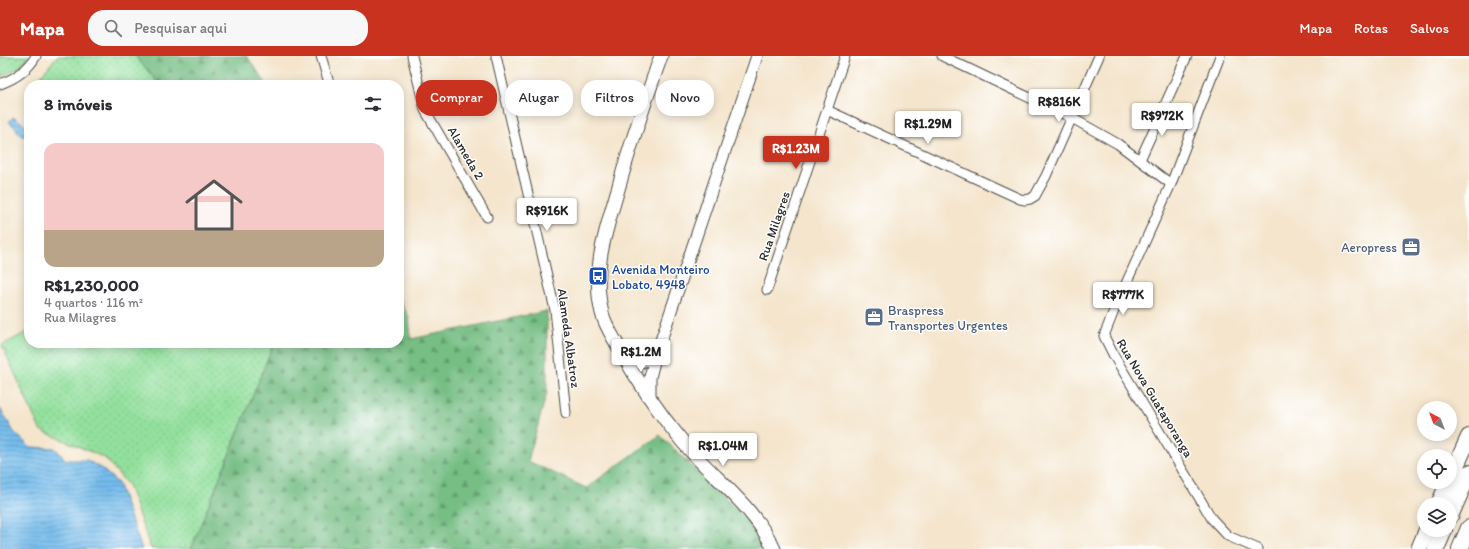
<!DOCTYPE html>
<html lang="pt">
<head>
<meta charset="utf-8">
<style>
  body { margin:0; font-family:Itim,sans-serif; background:#f7f7f7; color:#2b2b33; height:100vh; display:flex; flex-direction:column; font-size:15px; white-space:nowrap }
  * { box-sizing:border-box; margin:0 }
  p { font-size:13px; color:#7c7c81 }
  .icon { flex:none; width:22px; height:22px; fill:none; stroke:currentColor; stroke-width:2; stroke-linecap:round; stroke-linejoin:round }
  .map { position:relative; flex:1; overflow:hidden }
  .sheet { position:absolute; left:24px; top:24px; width:380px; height:268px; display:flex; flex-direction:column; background:#fff; border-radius:16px; box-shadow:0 2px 10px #0003 }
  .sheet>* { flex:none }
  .guide { position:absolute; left:416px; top:24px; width:380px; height:36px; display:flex; gap:8px }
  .needle { width:26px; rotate:318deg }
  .fabs { position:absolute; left:1417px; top:345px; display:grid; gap:8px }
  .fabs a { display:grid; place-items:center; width:40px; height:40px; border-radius:50%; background:#fff; box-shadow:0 2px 10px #0003; font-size:20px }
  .price { position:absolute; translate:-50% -34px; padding:0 9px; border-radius:4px; background:#fff; color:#222; font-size:13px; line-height:26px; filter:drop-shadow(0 1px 2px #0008) }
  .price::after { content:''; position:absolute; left:50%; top:24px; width:12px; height:9px; margin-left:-6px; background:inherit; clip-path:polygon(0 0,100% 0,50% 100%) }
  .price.on { background:#c8321e; color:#fff }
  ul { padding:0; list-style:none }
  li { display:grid; align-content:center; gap:8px; height:212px; padding:0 20px }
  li+li { border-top:1px solid #e1e1e2 }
  li span { display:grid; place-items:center; height:124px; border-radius:12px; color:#555 }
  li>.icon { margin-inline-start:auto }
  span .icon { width:72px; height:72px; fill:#fffc; stroke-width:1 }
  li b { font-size:17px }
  h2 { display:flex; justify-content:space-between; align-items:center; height:48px; padding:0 20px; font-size:17px }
  .tag { padding:0 14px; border-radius:16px; background:#fff; box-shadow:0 2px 10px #0003; font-size:14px; line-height:36px }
  .tag.on { background:#c8321e; color:#fff }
  header { display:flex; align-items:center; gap:24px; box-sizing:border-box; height:56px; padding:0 20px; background:#c8321e; color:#fff }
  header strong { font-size:19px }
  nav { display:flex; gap:22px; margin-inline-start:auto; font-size:14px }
  .search { width:280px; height:36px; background:#f7f7f7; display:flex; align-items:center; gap:10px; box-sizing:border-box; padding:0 14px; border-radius:16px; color:#7c7c81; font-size:15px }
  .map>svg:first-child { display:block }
  .grass { fill:url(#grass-dots); stroke:#5f8664 }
  .forest { fill:url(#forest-firs); stroke:#507458 }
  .water { fill:url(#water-rules); stroke:#50748c }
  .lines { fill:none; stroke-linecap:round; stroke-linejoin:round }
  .minor-casing { stroke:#494743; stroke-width:11 }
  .tertiary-casing { stroke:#494743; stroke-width:13 }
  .secondary-casing { stroke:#494743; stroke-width:15 }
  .motorway-casing { stroke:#494743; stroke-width:18 }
  .minor { stroke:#fff; stroke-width:9 }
  .tertiary { stroke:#fff; stroke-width:11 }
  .secondary { stroke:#fff; stroke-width:13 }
  .motorway { stroke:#fff; stroke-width:16 }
  .labels { text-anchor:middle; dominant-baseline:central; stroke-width:3; stroke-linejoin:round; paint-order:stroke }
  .street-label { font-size:13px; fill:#2b2b2b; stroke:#fff }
  .service-label { font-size:13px; fill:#4e5e75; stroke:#fff; text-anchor:end }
  .transit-label { font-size:13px; fill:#164399; stroke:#fff; text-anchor:start }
</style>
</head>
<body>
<header>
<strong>Mapa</strong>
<div class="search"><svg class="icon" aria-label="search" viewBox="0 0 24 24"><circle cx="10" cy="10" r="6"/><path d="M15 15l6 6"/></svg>Pesquisar aqui</div>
<nav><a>Mapa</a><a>Rotas</a><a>Salvos</a></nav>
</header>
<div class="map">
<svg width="1469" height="493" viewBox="0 0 1469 493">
  <defs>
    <pattern id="grass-dots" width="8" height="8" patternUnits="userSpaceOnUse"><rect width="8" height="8" fill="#93e09d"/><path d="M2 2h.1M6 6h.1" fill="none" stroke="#7fc087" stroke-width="1.8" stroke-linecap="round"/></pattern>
    <pattern id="forest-firs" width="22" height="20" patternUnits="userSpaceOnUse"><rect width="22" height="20" fill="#76be84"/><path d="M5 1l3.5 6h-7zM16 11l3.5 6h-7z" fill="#619b6c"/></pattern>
    <pattern id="water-rules" width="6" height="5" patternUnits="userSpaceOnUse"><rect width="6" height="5" fill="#74bcec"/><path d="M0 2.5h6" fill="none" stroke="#5f99bf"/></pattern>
  </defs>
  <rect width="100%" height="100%" fill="#fff"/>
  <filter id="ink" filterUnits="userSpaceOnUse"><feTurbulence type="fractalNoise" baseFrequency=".025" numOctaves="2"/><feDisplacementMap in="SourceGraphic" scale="8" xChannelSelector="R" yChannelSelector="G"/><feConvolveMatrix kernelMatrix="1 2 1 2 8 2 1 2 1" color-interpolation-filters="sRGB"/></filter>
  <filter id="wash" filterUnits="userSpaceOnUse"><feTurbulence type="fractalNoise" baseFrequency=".012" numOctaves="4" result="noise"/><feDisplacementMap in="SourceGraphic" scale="16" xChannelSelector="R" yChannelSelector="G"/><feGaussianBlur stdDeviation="0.9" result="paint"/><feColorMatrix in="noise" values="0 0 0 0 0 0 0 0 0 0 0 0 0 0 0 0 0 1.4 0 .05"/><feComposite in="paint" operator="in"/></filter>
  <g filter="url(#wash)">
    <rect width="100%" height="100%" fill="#f4e5cc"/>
    <!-- grass -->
    <g class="grass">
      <path d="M 0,0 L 30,0 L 17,13 L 0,21 Z"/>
      <path d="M 57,0 L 135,0 L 160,29 L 46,29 L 36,26 Z"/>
      <path d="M 29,275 L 29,287 L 274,287 L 191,493 L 151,493 L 128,429 L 105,402 L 40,374 L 2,289 Z"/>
    </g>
    <!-- forest -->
    <g class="forest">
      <path d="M 135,0 L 247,0 L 267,29 L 160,29 Z"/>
      <path d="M 399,243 L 409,261 L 411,283 L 547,255 L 547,336 L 528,405 L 586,432 L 660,379 L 748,465 L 761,493 L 191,493 L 274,287 L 399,287 Z"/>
    </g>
    <!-- water -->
    <g class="water">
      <path d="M 13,61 L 29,71 L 28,82 L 20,79 L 16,74 L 17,73 L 9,66 Z"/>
      <path d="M 0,352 L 14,376 L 30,391 L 55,392 L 66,404 L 87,404 L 102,413 L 118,427 L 142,493 L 0,493 Z"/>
    </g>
  </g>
  <g filter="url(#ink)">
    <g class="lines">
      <defs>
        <g id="minor">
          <path d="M 321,0 L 329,27"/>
          <path d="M 412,0 L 425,54 L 487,161"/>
          <path d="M 496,0 L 555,254 L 566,357"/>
          <path d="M 942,0 L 1072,62 L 1118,88 L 1171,128"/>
          <path d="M 1220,0 L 1171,128 L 1115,252 L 1104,280 L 1114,300 L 1212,463 L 1228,480 L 1258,493"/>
          <path d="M 0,28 C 14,23 28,14 36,0"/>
          <path d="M 827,54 L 1020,143 L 1025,144 L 1030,143 L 1035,140 L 1046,120 L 1099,0"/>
          <path d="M 1140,104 L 1187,0"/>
          <path d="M 767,234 L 845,0"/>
        </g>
        <g id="tertiary">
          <path d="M 625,304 L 641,306 L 655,302"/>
          <path d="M 650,342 L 650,321 L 655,302 L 757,0"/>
        </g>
        <path id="secondary" d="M 661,0 C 646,43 631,86 619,130 C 607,171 591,214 602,257 C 605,269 612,279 618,290 C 636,323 658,356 682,385 C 712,421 753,449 774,493"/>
        <g id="motorway">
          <path d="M 1450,423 L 1469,381"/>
          <path d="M 1439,448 L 1449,426"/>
          <path d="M 1450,460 L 1469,417"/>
          <path d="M 1419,493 L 1427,474"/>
          <path d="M 1436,493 L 1444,474"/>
          <path d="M 1460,493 L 1469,472"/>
        </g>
      </defs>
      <!-- minor casing -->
      <use href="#minor" class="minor-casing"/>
      <!-- tertiary casing -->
      <use href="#tertiary" class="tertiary-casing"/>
      <!-- secondary casing -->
      <use href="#secondary" class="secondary-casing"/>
      <!-- motorway casing -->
      <use href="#motorway" class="motorway-casing"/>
      <!-- minor -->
      <use href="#minor" class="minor"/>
      <!-- tertiary -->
      <use href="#tertiary" class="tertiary"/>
      <!-- secondary -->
      <use href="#secondary" class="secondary"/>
      <!-- motorway -->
      <use href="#motorway" class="motorway"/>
    </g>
  </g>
  <!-- icons -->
  <defs>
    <symbol id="office-square" viewBox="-11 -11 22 22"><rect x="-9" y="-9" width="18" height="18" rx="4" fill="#5c6f8a" stroke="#fff"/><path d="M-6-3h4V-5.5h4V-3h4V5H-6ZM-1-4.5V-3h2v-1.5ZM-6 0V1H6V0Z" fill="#fff"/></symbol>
    <symbol id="bus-square" viewBox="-11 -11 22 22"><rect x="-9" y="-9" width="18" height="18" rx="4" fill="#1a4fb4" stroke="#fff"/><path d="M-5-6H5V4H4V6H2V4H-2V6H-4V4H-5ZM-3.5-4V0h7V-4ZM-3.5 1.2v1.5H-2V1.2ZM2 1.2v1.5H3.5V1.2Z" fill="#fff"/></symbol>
  </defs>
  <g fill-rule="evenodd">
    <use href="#office-square" x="1400" y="180" width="22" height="22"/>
    <use href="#bus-square" x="587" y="209" width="22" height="22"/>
    <use href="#office-square" x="863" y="250" width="22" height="22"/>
  </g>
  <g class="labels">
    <!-- street labels -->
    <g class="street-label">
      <text transform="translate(466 97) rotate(60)">Alameda 2</text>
      <text transform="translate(774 170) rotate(-71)">Rua Milagres</text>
      <text transform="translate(569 282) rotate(82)">Alameda Albatroz</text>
      <text transform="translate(1155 342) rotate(59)">Rua Nova Guataporanga</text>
    </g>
    <!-- service labels -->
    <g class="service-label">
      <text x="1397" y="191">Aeropress</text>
      <text x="888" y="254" text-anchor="start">Braspress<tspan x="888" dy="15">Transportes Urgentes</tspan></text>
    </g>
    <!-- transit labels -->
    <g class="transit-label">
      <text x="612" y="213">Avenida Monteiro<tspan x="612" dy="15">Lobato, 4948</tspan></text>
    </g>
  </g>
</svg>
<div class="fabs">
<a><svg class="needle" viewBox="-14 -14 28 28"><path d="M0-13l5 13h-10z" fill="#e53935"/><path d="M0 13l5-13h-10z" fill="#7c7c81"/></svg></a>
<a><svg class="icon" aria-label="locate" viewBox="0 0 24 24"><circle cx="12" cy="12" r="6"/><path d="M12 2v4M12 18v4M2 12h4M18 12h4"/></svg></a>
<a><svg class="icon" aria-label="layers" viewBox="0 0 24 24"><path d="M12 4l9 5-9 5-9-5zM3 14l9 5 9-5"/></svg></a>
</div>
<b class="price" style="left:1059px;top:67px">R$816K</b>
<b class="price" style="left:1162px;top:81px">R$972K</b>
<b class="price" style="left:928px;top:89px">R$1.29M</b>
<b class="price on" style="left:796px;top:114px">R$1.23M</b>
<b class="price" style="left:547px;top:176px">R$916K</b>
<b class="price" style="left:1123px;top:260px">R$777K</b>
<b class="price" style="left:641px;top:317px">R$1.2M</b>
<b class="price" style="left:723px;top:411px">R$1.04M</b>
<div class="guide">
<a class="tag on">Comprar</a>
<a class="tag">Alugar</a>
<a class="tag">Filtros</a>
<a class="tag">Novo</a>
</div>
<section class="sheet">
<h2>8 imóveis<svg class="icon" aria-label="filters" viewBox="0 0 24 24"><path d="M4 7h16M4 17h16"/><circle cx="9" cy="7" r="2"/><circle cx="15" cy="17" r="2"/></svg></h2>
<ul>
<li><span style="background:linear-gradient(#f6c9c9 70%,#b9a48a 0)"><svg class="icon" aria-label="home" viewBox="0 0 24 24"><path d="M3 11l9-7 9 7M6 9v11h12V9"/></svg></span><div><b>R$1,230,000</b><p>4 quartos · 116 m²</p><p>Rua Milagres</p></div></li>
</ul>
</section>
</div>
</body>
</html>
